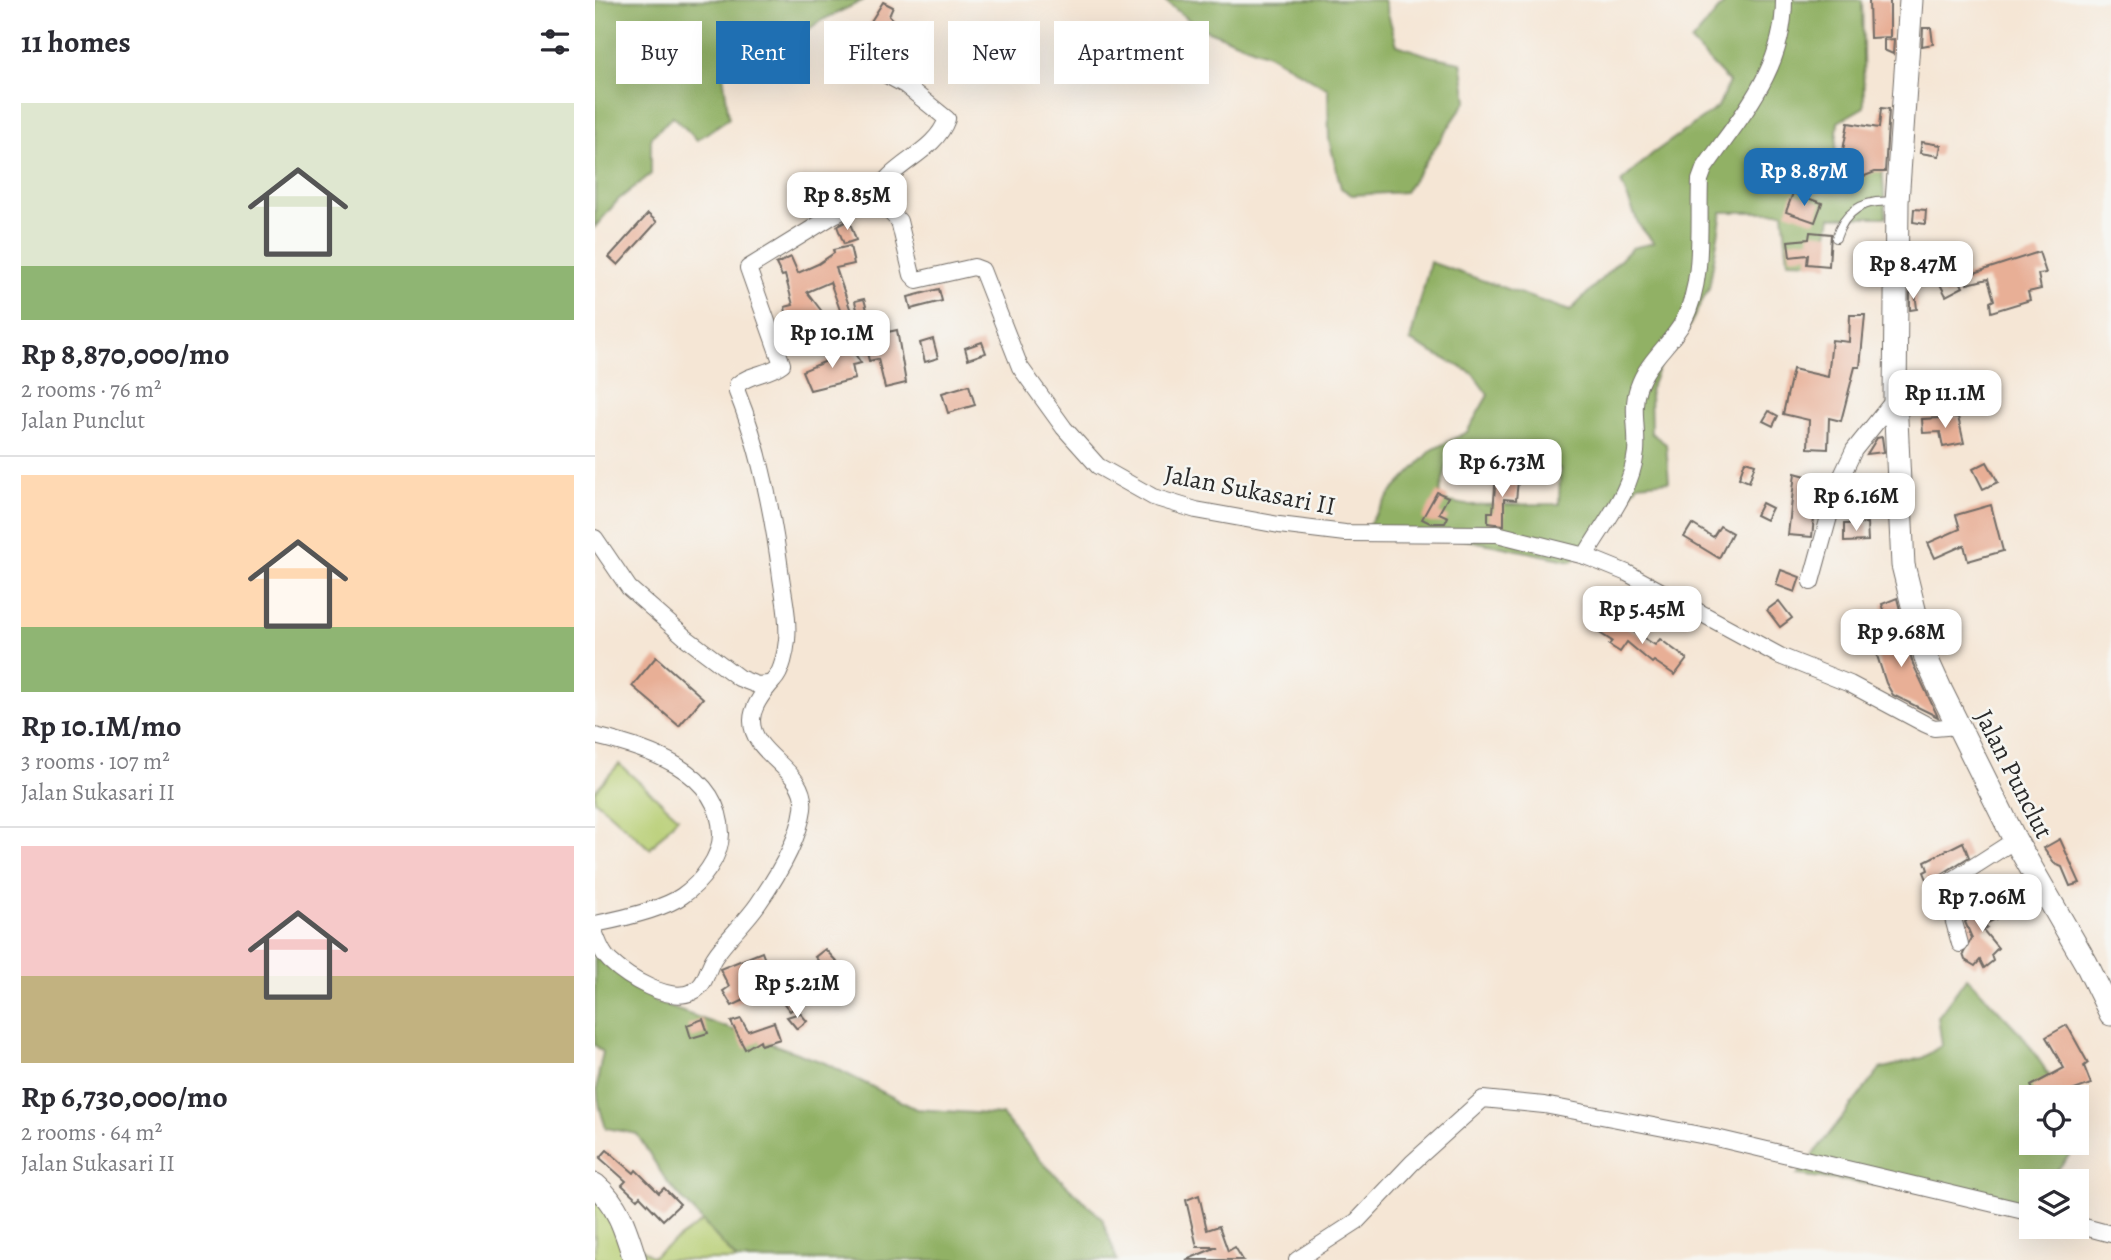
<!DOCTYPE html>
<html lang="en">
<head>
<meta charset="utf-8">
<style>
  body { margin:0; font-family:Alegreya,serif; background:#f2f2f3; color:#2b2b33; height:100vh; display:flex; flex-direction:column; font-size:26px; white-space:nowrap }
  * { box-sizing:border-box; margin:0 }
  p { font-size:23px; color:#7c7c81 }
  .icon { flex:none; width:38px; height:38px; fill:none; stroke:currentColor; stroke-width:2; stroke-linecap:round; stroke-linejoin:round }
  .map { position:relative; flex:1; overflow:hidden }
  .details { display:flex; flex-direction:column; background:#fff; width:595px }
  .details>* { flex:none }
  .guide { position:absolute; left:21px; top:21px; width:665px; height:63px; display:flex; gap:14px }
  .tools { position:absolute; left:1424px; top:1085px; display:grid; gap:14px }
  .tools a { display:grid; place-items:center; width:70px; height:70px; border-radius:0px; background:#fff; box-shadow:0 7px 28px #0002; font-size:35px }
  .price { position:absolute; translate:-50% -60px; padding:0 16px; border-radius:14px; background:#fff; color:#222; font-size:23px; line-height:46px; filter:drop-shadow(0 2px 4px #0008) }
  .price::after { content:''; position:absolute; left:50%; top:42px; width:21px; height:16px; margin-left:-10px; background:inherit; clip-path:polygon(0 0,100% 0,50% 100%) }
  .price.active { background:#1f6fb2; color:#fff }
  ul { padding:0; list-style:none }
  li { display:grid; align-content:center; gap:14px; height:371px; padding:0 21px }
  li+li { border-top:2px solid #e1e1e2 }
  li span { display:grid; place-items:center; height:217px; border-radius:0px; color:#555 }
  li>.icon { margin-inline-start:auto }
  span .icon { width:126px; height:126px; fill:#fffc; stroke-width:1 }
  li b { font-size:30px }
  h2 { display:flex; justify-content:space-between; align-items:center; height:84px; padding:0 21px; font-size:30px }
  .pill { padding:0 24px; border-radius:0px; background:#fff; box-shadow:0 7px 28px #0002; font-size:24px; line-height:63px }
  .pill.active { background:#1f6fb2; color:#fff }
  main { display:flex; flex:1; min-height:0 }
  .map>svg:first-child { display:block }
  .green { fill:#b7ce73; stroke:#717c4f; stroke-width:2 }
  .forest { fill:#91b165; stroke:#5e6e48; stroke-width:2; fill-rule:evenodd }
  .building { fill:#e8af96 }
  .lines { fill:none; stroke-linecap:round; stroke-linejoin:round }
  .lane-casing { stroke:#726c66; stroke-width:10 }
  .street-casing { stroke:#726c66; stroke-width:18 }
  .secondary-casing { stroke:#726c66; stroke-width:25 }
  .lane { stroke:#fff; stroke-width:8 }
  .street { stroke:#fff; stroke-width:16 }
  .secondary { stroke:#fff; stroke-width:23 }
  .labels { text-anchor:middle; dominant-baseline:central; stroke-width:5; stroke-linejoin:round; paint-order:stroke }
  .street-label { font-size:26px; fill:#2b2b2b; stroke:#f6f6f2 }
</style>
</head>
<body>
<main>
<section class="details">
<h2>11 homes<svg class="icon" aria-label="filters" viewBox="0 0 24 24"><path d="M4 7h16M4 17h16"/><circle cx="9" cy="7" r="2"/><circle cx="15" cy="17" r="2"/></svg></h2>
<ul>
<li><span style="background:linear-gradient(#dfe7d0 75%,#8fb573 0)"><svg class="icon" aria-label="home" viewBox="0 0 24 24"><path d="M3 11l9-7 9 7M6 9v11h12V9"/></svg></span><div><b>Rp 8,870,000/mo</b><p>2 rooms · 76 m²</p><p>Jalan Punclut</p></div></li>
<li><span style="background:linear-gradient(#ffd9b3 70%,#8fb573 0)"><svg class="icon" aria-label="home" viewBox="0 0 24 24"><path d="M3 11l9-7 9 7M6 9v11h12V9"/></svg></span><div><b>Rp 10.1M/mo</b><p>3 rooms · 107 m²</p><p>Jalan Sukasari II</p></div></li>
<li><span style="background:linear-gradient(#f6c9c9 60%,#c2b280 0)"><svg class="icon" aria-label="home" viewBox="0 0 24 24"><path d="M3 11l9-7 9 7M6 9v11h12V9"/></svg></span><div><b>Rp 6,730,000/mo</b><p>2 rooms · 64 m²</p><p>Jalan Sukasari II</p></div></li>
</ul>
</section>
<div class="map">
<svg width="1516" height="1260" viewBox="0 0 1516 1260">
  <rect width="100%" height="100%" fill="#f6f6f2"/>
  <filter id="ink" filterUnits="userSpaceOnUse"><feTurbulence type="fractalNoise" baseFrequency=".0143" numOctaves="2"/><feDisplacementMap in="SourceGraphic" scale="14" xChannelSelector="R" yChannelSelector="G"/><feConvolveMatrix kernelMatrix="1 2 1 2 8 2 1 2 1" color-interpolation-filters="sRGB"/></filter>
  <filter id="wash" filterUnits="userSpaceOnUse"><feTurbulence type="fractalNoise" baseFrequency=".00686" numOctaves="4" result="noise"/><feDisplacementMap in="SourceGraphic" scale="28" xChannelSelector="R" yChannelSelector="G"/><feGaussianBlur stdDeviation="1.57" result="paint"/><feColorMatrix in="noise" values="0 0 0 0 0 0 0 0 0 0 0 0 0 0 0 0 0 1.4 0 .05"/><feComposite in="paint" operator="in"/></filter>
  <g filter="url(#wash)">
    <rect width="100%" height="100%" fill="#f5e6d5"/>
    <!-- green -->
    <g class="green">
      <path d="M 24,764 L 83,817 L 55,849 L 0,800 L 0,791 Z"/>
      <path d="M 0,1202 L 17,1212 L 34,1239 L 57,1257 L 108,1221 L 142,1260 L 0,1260 Z"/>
    </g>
    <!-- forest -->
    <g class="forest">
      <path d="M 0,0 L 269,0 L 225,21 L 181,53 L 128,74 L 134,118 L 102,140 L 78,116 L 56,137 L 56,174 L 23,200 L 0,227 Z"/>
      <path d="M 569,0 L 789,0 L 802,45 L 835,56 L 866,62 L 872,100 L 810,192 L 757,195 L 746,188 L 734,139 L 733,89 L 673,54 L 603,27 Z"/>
      <path d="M 1132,0 L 1267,0 L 1269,107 L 1243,122 L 1240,155 L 1286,157 L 1291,217 L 1236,217 L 1228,262 L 1193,261 L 1188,212 L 1127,212 L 1114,288 L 1092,330 L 1068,356 L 1055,390 L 1056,433 L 1071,444 L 1074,481 L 1043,484 L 999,547 L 977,561 L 843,534 L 766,535 L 796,493 L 837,450 L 872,432 L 893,395 L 877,373 L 815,341 L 835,262 L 975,311 L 1037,248 L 1059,243 L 1044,225 L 1026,182 L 1057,154 L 1123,107 L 1134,82 L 1096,42 ZM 855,453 L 965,468 L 964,504 L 871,505 L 843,500 Z"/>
      <path d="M 0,945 L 10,947 L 60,1002 L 230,1063 L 321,1109 L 407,1115 L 449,1164 L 507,1218 L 522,1260 L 142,1260 L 72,1182 L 42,1134 L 11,1128 C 0,1096 0,1086 8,1052 L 0,1045 Z"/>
      <path d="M 1372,977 L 1427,1035 L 1469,1097 L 1437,1097 L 1437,1143 L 1483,1145 L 1453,1181 L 1437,1181 L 1437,1200 L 1434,1204 L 1202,1175 L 1285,1069 L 1327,1058 L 1347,1045 L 1343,1017 Z"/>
    </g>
    <g id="blocks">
      <!-- building -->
      <g class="building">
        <path d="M 1274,0 L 1295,0 L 1295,37 L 1275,38 Z"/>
        <path d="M 288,2 L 298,7 L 294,16 L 306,28 L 331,42 L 313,75 L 269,51 L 258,50 Z"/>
        <path d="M 1328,28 L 1336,28 L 1338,44 L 1327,46 Z"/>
        <path d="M 381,33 L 393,40 L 385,55 L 372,49 Z"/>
        <path d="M 1299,39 L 1298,54 L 1289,50 L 1289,40 Z"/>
        <path d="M 1286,108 L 1294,109 L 1290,172 L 1280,172 L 1262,179 L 1243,178 L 1253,123 L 1284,128 Z"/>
        <path d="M 1327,142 L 1346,145 L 1344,156 L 1325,153 Z"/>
        <path d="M 1198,193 L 1227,203 L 1220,222 L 1191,212 Z"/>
        <path d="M 1319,209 L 1331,210 L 1330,224 L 1318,222 Z"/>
        <path d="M 53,214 L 62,222 L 23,265 L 14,257 Z"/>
        <path d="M 254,220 L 261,240 L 249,244 L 242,226 Z"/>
        <path d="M 1215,232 L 1236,234 L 1234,266 L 1212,264 L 1213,255 L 1195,257 L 1193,241 L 1214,239 Z"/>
        <path d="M 255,246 L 259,264 L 241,268 L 259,320 L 250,324 L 235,282 L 212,292 L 238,326 L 192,345 L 188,335 L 195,334 L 190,307 L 198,305 L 190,275 L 187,276 L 181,264 L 196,257 L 203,273 L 223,264 L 239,253 L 238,250 Z"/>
        <path d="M 1358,252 L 1362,268 L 1359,269 L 1368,287 L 1351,296 L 1344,282 L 1315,285 L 1315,272 L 1340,270 L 1327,261 Z"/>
        <path d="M 1444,252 L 1451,273 L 1443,274 L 1446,289 L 1433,292 L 1435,300 L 1396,312 L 1395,302 L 1399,300 L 1393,279 L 1372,284 L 1370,276 Z"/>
        <path d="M 344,289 L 347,301 L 316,309 L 313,297 Z"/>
        <path d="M 1320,292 L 1322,309 L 1315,310 L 1315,293 Z"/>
        <path d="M 269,299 L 279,335 L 302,330 L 311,383 L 290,388 L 283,359 L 274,361 L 260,301 Z"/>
        <path d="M 1255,315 L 1270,315 L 1265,367 L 1260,367 L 1246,421 L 1234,418 L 1233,449 L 1213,448 L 1214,420 L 1188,414 L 1198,369 L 1233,377 L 1237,340 L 1254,342 Z"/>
        <path d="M 338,339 L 343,358 L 330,362 L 325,343 Z"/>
        <path d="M 387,342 L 391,353 L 373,359 L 370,348 Z"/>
        <path d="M 235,349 L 258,351 L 266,363 L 257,365 L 260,379 L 215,390 L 207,371 L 234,360 Z"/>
        <path d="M 1367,384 L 1373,400 L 1353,408 L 1347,392 Z"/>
        <path d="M 374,385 L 380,405 L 353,413 L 347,393 Z"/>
        <path d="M 1174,411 L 1183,416 L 1178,426 L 1168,421 Z"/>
        <path d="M 1363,417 L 1369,443 L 1348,447 L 1345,432 L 1328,433 L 1327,419 Z"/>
        <path d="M 1287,437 L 1289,452 L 1272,454 L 1282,438 Z"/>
        <path d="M 1150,461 L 1160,464 L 1154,482 L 1144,478 Z"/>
        <path d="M 1392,462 L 1403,482 L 1388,489 L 1378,469 Z"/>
        <path d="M 1200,473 L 1222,479 L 1214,508 L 1220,509 L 1217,537 L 1193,535 Z"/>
        <path d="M 901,475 L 909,475 L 909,480 L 923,481 L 921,500 L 909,499 L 909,525 L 893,523 L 893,512 L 898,512 Z"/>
        <path d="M 842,492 L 853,497 L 844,513 L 853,517 L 850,523 L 835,523 L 827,519 Z"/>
        <path d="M 1280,494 L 1281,505 L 1263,509 L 1261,497 Z"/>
        <path d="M 1167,503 L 1177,508 L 1171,520 L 1161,515 Z"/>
        <path d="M 1396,505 L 1408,551 L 1373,561 L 1369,545 L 1340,558 L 1333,543 L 1365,529 L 1361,515 Z"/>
        <path d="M 1272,523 L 1273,541 L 1249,542 L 1249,524 Z"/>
        <path d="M 1097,524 L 1118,537 L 1125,526 L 1137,533 L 1124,558 L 1089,537 Z"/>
        <path d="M 1186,570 L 1205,577 L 1200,592 L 1181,585 Z"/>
        <path d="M 1302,598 L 1305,610 L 1291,615 L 1287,604 Z"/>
        <path d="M 1184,601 L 1197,618 L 1185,627 L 1172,610 Z"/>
        <path d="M 1014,616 L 1060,645 L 1065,639 L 1092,659 L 1080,675 L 1059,661 L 1057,663 L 1032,642 L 1025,652 L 1014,645 L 1017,641 L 1003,632 Z"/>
        <path d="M 1303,627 L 1305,633 L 1309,632 L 1318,664 L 1343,717 L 1298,695 L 1291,683 L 1276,637 Z"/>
        <path d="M 61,657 L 108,698 L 84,726 L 37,686 Z"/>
        <path d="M 1465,839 L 1485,883 L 1475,886 L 1467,867 L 1460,864 L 1449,848 Z"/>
        <path d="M 1368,842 L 1374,857 L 1347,874 L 1335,887 L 1329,872 L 1333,870 L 1330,861 Z"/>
        <path d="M 1404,899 L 1411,914 L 1390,924 L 1392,927 L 1388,930 L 1403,948 L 1396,955 L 1398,961 L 1389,968 L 1385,960 L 1380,966 L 1370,960 L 1368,954 L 1377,938 L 1370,922 L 1383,909 Z"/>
        <path d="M 230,949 L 242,962 L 232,971 L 220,957 Z"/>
        <path d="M 167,952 L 177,979 L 159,987 L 162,994 L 137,1006 L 128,991 L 134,987 L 125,969 Z"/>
        <path d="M 181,970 L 204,1004 L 195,1011 L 187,1001 Z"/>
        <path d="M 205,1013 L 212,1021 L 202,1029 L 192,1017 Z"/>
        <path d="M 108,1019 L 113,1033 L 96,1038 L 92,1025 Z"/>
        <path d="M 146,1019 L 153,1031 L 179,1022 L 185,1039 L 166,1045 L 165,1040 L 150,1049 L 136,1022 Z"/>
        <path d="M 1472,1025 L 1493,1063 L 1489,1066 L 1496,1084 L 1471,1093 L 1474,1097 L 1442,1097 L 1436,1086 L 1469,1068 L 1451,1037 Z"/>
        <path d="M 12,1150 L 39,1173 L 41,1170 L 64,1193 L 69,1188 L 85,1204 L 68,1220 L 45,1196 L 42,1199 L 27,1185 L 31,1181 L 5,1158 Z"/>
        <path d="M 604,1195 L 612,1230 L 624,1226 L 633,1251 L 640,1247 L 648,1260 L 591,1260 L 622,1247 L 602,1247 L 591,1200 Z"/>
      </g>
    </g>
  </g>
  <g filter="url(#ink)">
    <use href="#blocks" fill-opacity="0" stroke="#726c66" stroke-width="2"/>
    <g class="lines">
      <defs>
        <path id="lane" d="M 1241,238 C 1250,210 1269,199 1299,202"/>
        <g id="street">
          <path d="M 264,60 L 310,85 L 352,119 C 339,155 295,162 280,197"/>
          <path d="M 0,538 L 34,588 L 91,638 L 144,678 L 162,685 L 173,684"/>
          <path d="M 990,556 C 1010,521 1036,493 1041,452 C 1043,431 1036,408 1043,388 C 1052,361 1075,345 1088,322 C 1110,280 1103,226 1105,180 L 1109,169 C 1147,114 1189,70 1189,0"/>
          <path d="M 1216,582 L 1243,484 L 1259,450 L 1300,399"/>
          <path d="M 0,736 C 51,748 125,770 126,834 C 126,857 106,883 87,896 C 67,910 25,919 0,924"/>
          <path d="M 0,934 C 4,944 7,954 15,961 C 32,977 73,1003 97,992 C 111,986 112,969 119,958 C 131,939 150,923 163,904 C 181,878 204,840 208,809 C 213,769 156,756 157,720 C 157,706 171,689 179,680 C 187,672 191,651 192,640 C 194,619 189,598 186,577 C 178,514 166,451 142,392 L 142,385 C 155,373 173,375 187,364 L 153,268 L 239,215 L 280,197 L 304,221 L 317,275 L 322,280 L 379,267 L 387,270 L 425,367 L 469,428 L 503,466 L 558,497 L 601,510 L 684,525 L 750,533 L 902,534 L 990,556 L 1032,573 L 1185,656 L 1255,684 L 1330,724 L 1339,728 L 1363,726"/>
          <path d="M 1365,944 L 1350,889 L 1353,883 L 1420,840"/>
          <path d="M 1482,1225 L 1516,1234"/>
          <path d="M 702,1260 L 762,1221 L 817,1163 L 888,1099 L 949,1105 L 1121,1138 L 1437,1213"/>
        </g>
        <g id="secondary">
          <path d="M 1316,0 L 1302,202 L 1300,399 L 1308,565 L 1331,658 L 1346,691 L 1420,840 L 1491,963 L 1516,1014"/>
          <path d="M 0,1185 C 24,1205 31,1231 40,1260"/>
        </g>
      </defs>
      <!-- lane casing -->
      <use href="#lane" class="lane-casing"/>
      <!-- street casing -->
      <use href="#street" class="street-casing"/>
      <!-- secondary casing -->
      <use href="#secondary" class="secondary-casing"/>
      <!-- lane -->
      <use href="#lane" class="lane"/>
      <!-- street -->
      <use href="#street" class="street"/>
      <!-- secondary -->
      <use href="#secondary" class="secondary"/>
    </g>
  </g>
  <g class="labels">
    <!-- street labels -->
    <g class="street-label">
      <text transform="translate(655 490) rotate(11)">Jalan Sukasari II</text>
      <text transform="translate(1419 774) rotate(63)">Jalan Punclut</text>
    </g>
  </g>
</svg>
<div class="tools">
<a><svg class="icon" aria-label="locate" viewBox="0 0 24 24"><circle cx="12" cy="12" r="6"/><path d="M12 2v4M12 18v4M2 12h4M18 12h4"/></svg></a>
<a><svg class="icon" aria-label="layers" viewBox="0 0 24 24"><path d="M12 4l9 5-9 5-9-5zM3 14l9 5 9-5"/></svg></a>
</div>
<b class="price active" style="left:1209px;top:208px">Rp 8.87M</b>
<b class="price" style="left:252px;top:232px">Rp 8.85M</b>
<b class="price" style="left:1318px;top:301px">Rp 8.47M</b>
<b class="price" style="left:237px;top:370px">Rp 10.1M</b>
<b class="price" style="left:1350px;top:430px">Rp 11.1M</b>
<b class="price" style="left:907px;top:499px">Rp 6.73M</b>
<b class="price" style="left:1261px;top:533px">Rp 6.16M</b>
<b class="price" style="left:1047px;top:646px">Rp 5.45M</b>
<b class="price" style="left:1306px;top:669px">Rp 9.68M</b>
<b class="price" style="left:1387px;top:934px">Rp 7.06M</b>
<b class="price" style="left:202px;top:1020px">Rp 5.21M</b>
<div class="guide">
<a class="pill">Buy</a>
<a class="pill active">Rent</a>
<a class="pill">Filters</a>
<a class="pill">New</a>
<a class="pill">Apartment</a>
</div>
</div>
</main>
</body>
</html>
